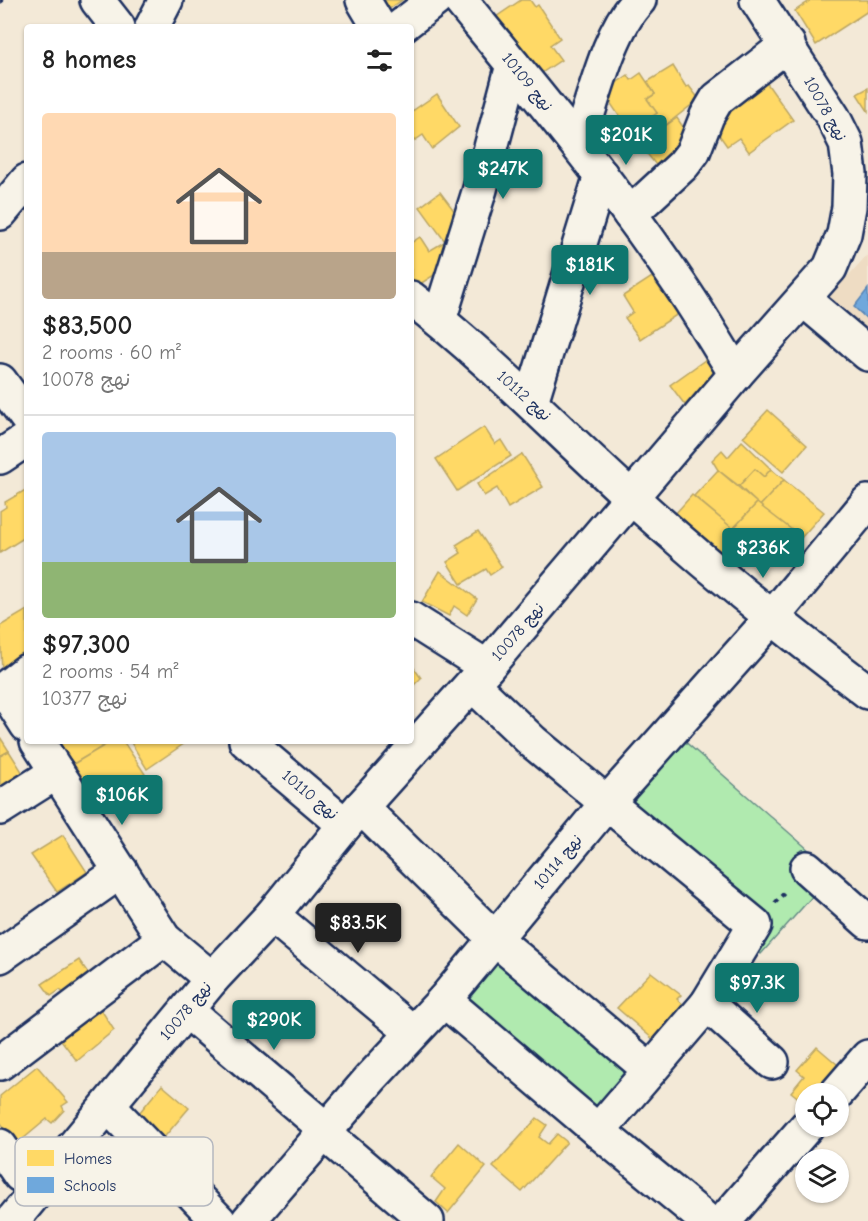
<!DOCTYPE html>
<html lang="en">
<head>
<meta charset="utf-8">
<style>
  body { margin:0; font-family:"Comic Neue","Playpen Sans Arabic",sans-serif; background:#f6f6f6; color:#222; height:100vh; display:flex; flex-direction:column; font-size:22px; white-space:nowrap }
  * { box-sizing:border-box; margin:0 }
  p { font-size:20px; color:#767676 }
  .icon { flex:none; width:33px; height:33px; fill:none; stroke:currentColor; stroke-width:2; stroke-linecap:round; stroke-linejoin:round }
  .map { position:relative; flex:1; overflow:hidden }
  .sheet { position:absolute; left:24px; top:24px; width:390px; height:720px; display:flex; flex-direction:column; background:#fff; border-radius:6px; box-shadow:0 2px 4px #0004 }
  .sheet>* { flex:none }
  .tools { position:absolute; left:795px; top:1083px; display:grid; gap:12px }
  .tools a { display:grid; place-items:center; width:54px; height:54px; border-radius:50%; background:#fff; box-shadow:0 2px 4px #0004; font-size:30px }
  .price { position:absolute; translate:-50% -51px; padding:0 14px; border-radius:6px; background:#0f766e; color:#fff; font-size:20px; line-height:39px; filter:drop-shadow(0 2px 3px #0008) }
  .price::after { content:''; position:absolute; left:50%; top:36px; width:18px; height:14px; margin-left:-9px; background:inherit; clip-path:polygon(0 0,100% 0,50% 100%) }
  .price.current { background:#222; color:#fff }
  ul { padding:0; list-style:none }
  li { display:grid; align-content:center; gap:12px; height:318px; padding:0 18px }
  li+li { border-top:2px solid #e0e0e0 }
  li span { display:grid; place-items:center; height:186px; border-radius:6px; color:#555 }
  li>.icon { margin-inline-start:auto }
  span .icon { width:108px; height:108px; fill:#fffc; stroke-width:1 }
  li b { font-size:26px }
  h2 { display:flex; justify-content:space-between; align-items:center; height:72px; padding:0 18px; font-size:26px }
  .map>svg:first-child { display:block }
  .built { fill:#eedcc3 }
  .green { fill:#b0eaaf; stroke:#668c86; stroke-width:1.5 }
  .homes { fill:#ffd966; stroke:#bba664; stroke-width:1.5 }
  .schools { fill:#6fa8dc; stroke:#5684b6; stroke-width:1.5 }
  .lines { fill:none; stroke-linecap:round; stroke-linejoin:round }
  .minor-casing { stroke:#1b2f5e; stroke-width:38 }
  .tertiary-casing { stroke:#1b2f5e; stroke-width:38 }
  .path { stroke:#1b2f5e; stroke-width:4; stroke-dasharray:4.5 4.5; stroke-linecap:butt }
  .minor { stroke:#f7f3e8; stroke-width:33 }
  .tertiary { stroke:#f7f3e8; stroke-width:33 }
  .labels { text-anchor:middle; dominant-baseline:central; stroke-width:6; stroke-linejoin:round; paint-order:stroke }
  .street-label { font-size:16px; fill:#1b2f5e; stroke:#f7f3e8 }
  .key { fill:#f7f3e8; stroke:#b5b8bf; stroke-width:1.5 }
  .key-label { font-size:16px; fill:#1b2f5e }
</style>
</head>
<body>
<div class="map">
<svg width="868" height="1221" viewBox="0 0 868 1221">
  <rect width="100%" height="100%" fill="#f3e9d7"/>
  <filter id="ink" filterUnits="userSpaceOnUse"><feTurbulence type="fractalNoise" baseFrequency=".0167" numOctaves="2"/><feDisplacementMap in="SourceGraphic" scale="12" xChannelSelector="R" yChannelSelector="G"/><feConvolveMatrix kernelMatrix="1 2 1 2 8 2 1 2 1" color-interpolation-filters="sRGB"/></filter>
  <g filter="url(#ink)">
    <!-- built -->
    <path class="built" d="M 868,254 L 868,338 L 825,301 Z"/>
    <!-- green -->
    <g class="green">
      <path d="M 666,725 L 834,872 L 761,954 L 593,807 Z"/>
      <path d="M 500,920 L 671,1070 L 599,1151 L 428,1001 Z"/>
    </g>
    <!-- homes -->
    <g class="homes">
      <path d="M 374,0 L 402,0 L 382,14 Z"/>
      <path d="M 521,0 L 530,0 L 535,7 L 538,5 L 560,38 L 550,45 L 561,60 L 534,78 L 493,19 Z"/>
      <path d="M 811,0 L 868,0 L 868,11 L 816,45 L 795,11 Z"/>
      <path d="M 673,66 L 686,87 L 689,86 L 699,99 L 662,128 L 653,116 L 657,113 L 647,99 L 655,94 L 647,82 Z"/>
      <path d="M 641,73 L 655,94 L 647,99 L 657,113 L 630,132 L 603,92 L 628,75 L 631,80 Z"/>
      <path d="M 766,82 L 793,120 L 749,152 L 739,138 L 727,146 L 710,122 Z"/>
      <path d="M 868,88 L 868,111 L 857,94 Z"/>
      <path d="M 437,94 L 459,127 L 432,149 L 423,135 L 411,143 L 411,112 Z"/>
      <path d="M 653,116 L 662,128 L 677,118 L 692,140 L 656,165 L 630,132 Z"/>
      <path d="M 440,192 L 465,225 L 444,240 L 420,207 Z"/>
      <path d="M 420,237 L 429,251 L 444,242 L 456,261 L 417,286 L 411,277 L 411,243 Z"/>
      <path d="M 652,277 L 678,314 L 640,339 L 625,318 L 633,312 L 623,296 Z"/>
      <path d="M 705,360 L 715,371 L 685,405 L 670,385 Z"/>
      <path d="M 768,410 L 807,445 L 783,472 L 743,437 Z"/>
      <path d="M 484,427 L 495,444 L 501,440 L 511,456 L 457,491 L 436,459 Z"/>
      <path d="M 742,441 L 771,469 L 764,477 L 755,469 L 739,486 L 718,470 L 712,460 L 722,450 L 728,457 Z"/>
      <path d="M 522,454 L 543,487 L 508,508 L 497,488 L 484,496 L 477,484 Z"/>
      <path d="M 755,469 L 764,477 L 771,469 L 784,480 L 760,506 L 739,486 Z"/>
      <path d="M 718,470 L 757,503 L 733,529 L 694,496 Z"/>
      <path d="M 784,480 L 824,512 L 801,538 L 760,506 Z"/>
      <path d="M 27,489 L 27,536 L 0,553 L 0,511 L 6,507 L 5,502 Z"/>
      <path d="M 692,495 L 737,532 L 712,562 L 667,523 Z"/>
      <path d="M 757,503 L 792,530 L 771,556 L 733,529 Z"/>
      <path d="M 478,531 L 502,567 L 490,575 L 486,569 L 461,584 L 447,562 L 461,553 L 456,545 Z"/>
      <path d="M 440,571 L 477,599 L 467,615 L 454,606 L 449,616 L 422,602 Z"/>
      <path d="M 27,610 L 27,652 L 2,674 L 0,626 Z"/>
      <path d="M 414,668 L 421,678 L 411,688 L 411,669 Z"/>
      <path d="M 0,737 L 9,751 L 0,756 Z"/>
      <path d="M 56,741 L 112,741 L 65,769 Z"/>
      <path d="M 112,741 L 123,741 L 145,774 L 89,810 L 65,769 Z"/>
      <path d="M 130,741 L 188,741 L 147,769 Z"/>
      <path d="M 9,751 L 26,778 L 0,795 L 0,756 Z"/>
      <path d="M 63,835 L 87,872 L 57,892 L 31,855 Z"/>
      <path d="M 79,960 L 95,983 L 71,999 L 60,990 L 51,996 L 42,984 Z"/>
      <path d="M 651,972 L 681,995 L 677,999 L 684,1005 L 654,1040 L 617,1008 Z"/>
      <path d="M 93,997 L 114,1030 L 77,1061 L 52,1028 Z"/>
      <path d="M 817,1047 L 844,1070 L 824,1094 L 806,1094 L 806,1104 L 791,1092 L 804,1076 L 797,1070 Z"/>
      <path d="M 37,1066 L 68,1102 L 62,1106 L 64,1110 L 52,1123 L 47,1119 L 17,1144 L 0,1122 L 0,1096 Z"/>
      <path d="M 162,1085 L 189,1108 L 161,1141 L 135,1118 Z"/>
      <path d="M 537,1118 L 547,1125 L 539,1137 L 548,1144 L 557,1134 L 567,1142 L 522,1192 L 493,1167 Z"/>
      <path d="M 459,1143 L 486,1167 L 448,1213 L 436,1202 L 445,1189 L 431,1177 Z"/>
    </g>
    <!-- schools -->
    <path class="schools" d="M 868,289 L 868,320 L 854,307 Z"/>
    <g class="lines">
      <defs>
        <g id="minor">
          <path d="M 97,0 L 118,27"/>
          <path d="M 363,0 L 379,27"/>
          <path d="M 460,0 C 536,93 613,185 680,285 C 700,314 717,344 736,374"/>
          <path d="M 152,27 L 166,0"/>
          <path d="M 400,27 L 435,0"/>
          <path d="M 578,144 C 593,102 608,31 639,0"/>
          <path d="M 0,213 L 27,181"/>
          <path d="M 630,214 L 683,165 L 693,152 L 707,116 L 717,99 L 788,44"/>
          <path d="M 411,298 C 490,359 559,432 633,499 C 708,567 787,631 868,692"/>
          <path d="M 804,300 L 868,354"/>
          <path d="M 439,320 L 480,189 L 513,65"/>
          <path d="M 0,381 L 27,418"/>
          <path d="M 531,402 L 601,175"/>
          <path d="M 0,457 L 27,439"/>
          <path d="M 411,619 L 487,667"/>
          <path d="M 27,671 L 4,689 L 27,725"/>
          <path d="M 472,684 L 533,742 L 755,925 L 707,1004 L 598,1131 L 707,1221"/>
          <path d="M 37,741 L 164,939 L 212,979"/>
          <path d="M 246,741 L 345,825"/>
          <path d="M 361,807 L 494,938 L 650,1070"/>
          <path d="M 0,808 L 57,772"/>
          <path d="M 807,868 L 868,922"/>
          <path d="M 272,915 L 412,1032"/>
          <path d="M 0,956 L 121,871"/>
          <path d="M 444,1000 L 598,1131"/>
          <path d="M 707,1004 L 772,1062"/>
          <path d="M 187,1011 L 328,1131"/>
          <path d="M 0,1063 L 164,939"/>
          <path d="M 836,1094 L 868,1057"/>
          <path d="M 108,1106 L 219,1221"/>
          <path d="M 325,1134 L 427,1221"/>
          <path d="M 0,1146 L 20,1175"/>
          <path d="M 248,1221 L 371,1078 L 444,1000 L 607,803 L 771,619 L 868,502"/>
          <path d="M 724,1221 L 807,1126"/>
        </g>
        <path id="tertiary" d="M 12,1221 L 212,979 L 272,915 L 345,825 L 487,667 L 736,374 L 830,268 L 844,234 L 849,207 L 850,174 L 846,143 L 833,117 L 757,0"/>
      </defs>
      <!-- minor casing -->
      <use href="#minor" class="minor-casing"/>
      <!-- tertiary casing -->
      <use href="#tertiary" class="tertiary-casing"/>
      <!-- path -->
      <g class="path">
        <path d="M 0,2 L 3,0"/>
        <path d="M 775,903 L 787,890"/>
      </g>
      <!-- minor -->
      <use href="#minor" class="minor"/>
      <!-- tertiary -->
      <use href="#tertiary" class="tertiary"/>
    </g>
  </g>
  <g class="labels">
    <!-- street labels -->
    <g class="street-label">
      <text transform="translate(527 82) rotate(51)">نهج 10109</text>
      <text transform="translate(825 109) rotate(61)">نهج 10078</text>
      <text transform="translate(524 396) rotate(42)">نهج 10112</text>
      <text transform="translate(518 632) rotate(-49)">نهج 10078</text>
      <text transform="translate(310 795) rotate(40)">نهج 10110</text>
      <text transform="translate(558 862) rotate(-50)">نهج 10114</text>
      <text transform="translate(186 1011) rotate(-50)">نهج 10078</text>
    </g>
  </g>
  <!-- legend -->
  <rect x="15" y="1137" width="198" height="69" rx="9" class="key"/>
  <rect x="27" y="1150" width="27" height="16" fill="#ffd966"/>
  <rect x="27" y="1177" width="27" height="16" fill="#6fa8dc"/>
  <g class="key-label">
    <text x="64" y="1164">Homes</text>
    <text x="64" y="1191">Schools</text>
  </g>
</svg>
<div class="tools">
<a><svg class="icon" aria-label="locate" viewBox="0 0 24 24"><circle cx="12" cy="12" r="6"/><path d="M12 2v4M12 18v4M2 12h4M18 12h4"/></svg></a>
<a><svg class="icon" aria-label="layers" viewBox="0 0 24 24"><path d="M12 4l9 5-9 5-9-5zM3 14l9 5 9-5"/></svg></a>
</div>
<b class="price" style="left:626px;top:166px">$201K</b>
<b class="price" style="left:503px;top:200px">$247K</b>
<b class="price" style="left:590px;top:296px">$181K</b>
<b class="price" style="left:763px;top:579px">$236K</b>
<b class="price" style="left:122px;top:826px">$106K</b>
<b class="price current" style="left:358px;top:954px">$83.5K</b>
<b class="price" style="left:757px;top:1014px">$97.3K</b>
<b class="price" style="left:274px;top:1051px">$290K</b>
<section class="sheet">
<h2>8 homes<svg class="icon" aria-label="filters" viewBox="0 0 24 24"><path d="M4 7h16M4 17h16"/><circle cx="9" cy="7" r="2"/><circle cx="15" cy="17" r="2"/></svg></h2>
<ul>
<li><span style="background:linear-gradient(#ffd9b3 75%,#b9a48a 0)"><svg class="icon" aria-label="home" viewBox="0 0 24 24"><path d="M3 11l9-7 9 7M6 9v11h12V9"/></svg></span><div><b>$83,500</b><p>2 rooms · 60 m²</p><p>نهج 10078</p></div></li>
<li><span style="background:linear-gradient(#a9c7e8 70%,#8fb573 0)"><svg class="icon" aria-label="home" viewBox="0 0 24 24"><path d="M3 11l9-7 9 7M6 9v11h12V9"/></svg></span><div><b>$97,300</b><p>2 rooms · 54 m²</p><p>نهج 10377</p></div></li>
</ul>
</section>
</div>
</body>
</html>
